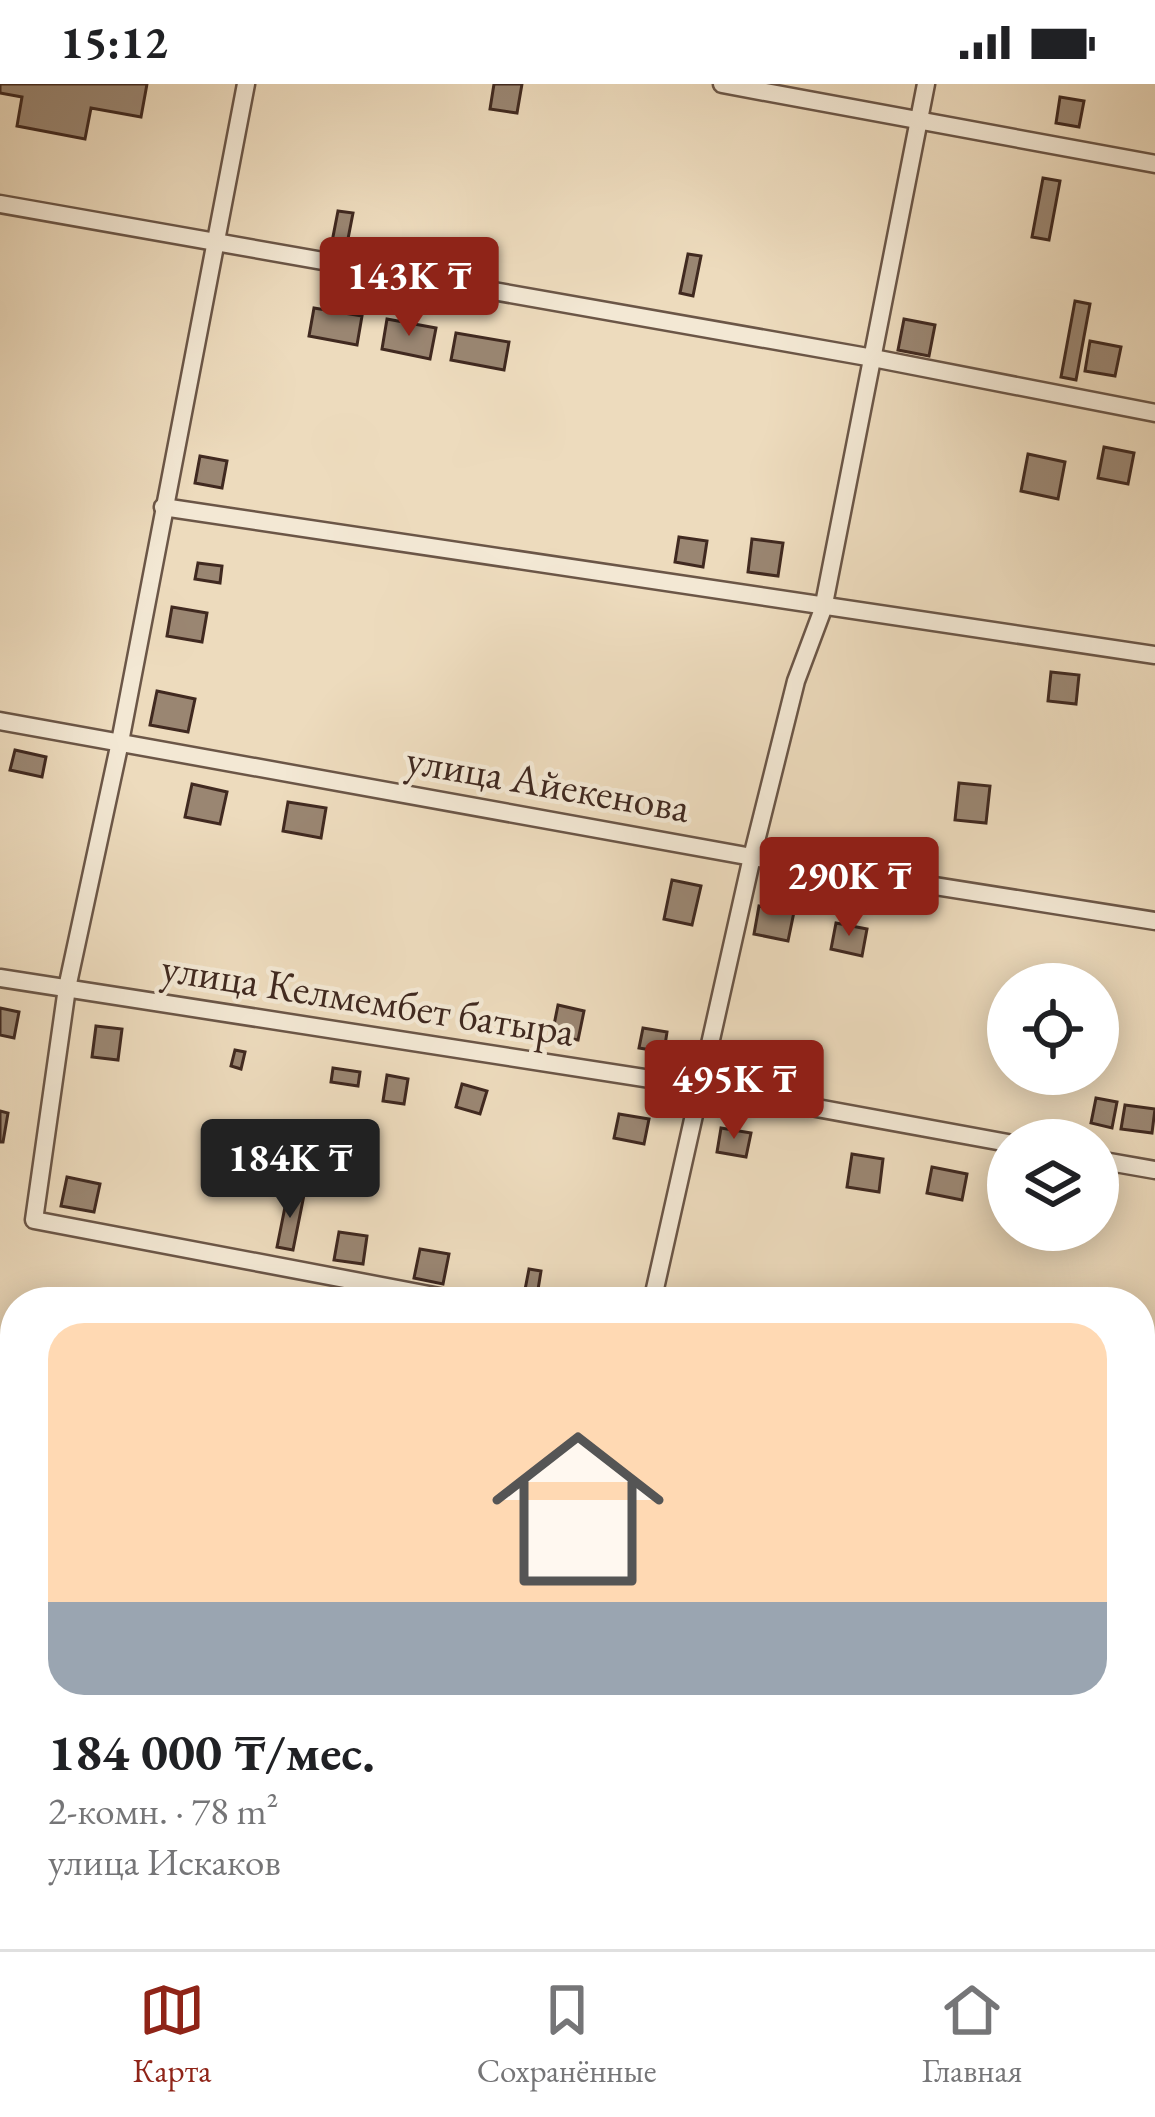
<!DOCTYPE html>
<html lang="ru">
<head>
<meta charset="utf-8">
<style>
  body { margin:0; font-family:"EB Garamond",serif; background:#f6f6f6; color:#202124; height:100vh; display:flex; flex-direction:column; font-size:45px; white-space:nowrap }
  * { box-sizing:border-box; margin:0 }
  p { font-size:39px; color:#757577 }
  .icon { flex:none; width:66px; height:66px; fill:none; stroke:currentColor; stroke-width:2; stroke-linecap:round; stroke-linejoin:round }
  .map { position:relative; flex:1; overflow:hidden }
  .sheet { position:absolute; left:0px; top:1203px; width:1155px; height:663px; display:flex; flex-direction:column; background:#fff; border-radius:48px 48px 0 0; box-shadow:0 6px 30px #0003 }
  .sheet>* { flex:none }
  .tools { position:absolute; left:987px; top:879px; display:grid; gap:24px }
  .tools a { display:grid; place-items:center; width:132px; height:132px; border-radius:50%; background:#fff; box-shadow:0 6px 30px #0003; font-size:60px }
  .price { position:absolute; translate:-50% -102px; padding:0 27px; border-radius:12px; background:#8f2418; color:#fff; font-size:39px; line-height:78px; filter:drop-shadow(0 3px 6px #0008) }
  .price::after { content:''; position:absolute; left:50%; top:72px; width:36px; height:27px; margin-left:-18px; background:inherit; clip-path:polygon(0 0,100% 0,50% 100%) }
  .price.active { background:#222; color:#fff }
  ul { padding:0; list-style:none }
  li { display:grid; align-content:center; gap:24px; height:636px; padding:0 48px }
  li+li { border-top:3px solid #e0e0e0 }
  li span { display:grid; place-items:center; height:372px; border-radius:36px; color:#555 }
  li>.icon { margin-inline-start:auto }
  span .icon { width:216px; height:216px; fill:#fffc; stroke-width:1 }
  li b { font-size:51px }
  .status { display:flex; justify-content:space-between; align-items:center; height:84px; padding:0 60px; background:#fff; direction:ltr }
  .status svg { height:33px; fill:currentColor }
  .dock { display:flex; justify-content:space-around; align-items:center; height:168px; border-top:3px solid #e0e0e0; background:#fff; font-size:33px; color:#757577 }
  .dock a { display:grid; justify-items:center; gap:6px }
  .dock .active { color:#8f2418 }
  .map>svg:first-child { display:block }
  .lines { fill:none; stroke-linecap:round; stroke-linejoin:round }
  .stream { stroke:#846f5e; stroke-width:4.5 }
  .building { fill:#9a8672; stroke:#402920; stroke-width:3 }
  .minor-casing { stroke:#6b5647; stroke-width:21 }
  .secondary-casing { stroke:#402920; stroke-width:28 }
  .minor { stroke:#f3e8d4; stroke-width:16 }
  .secondary { stroke:#f3e8d4; stroke-width:24 }
  .labels { text-anchor:middle; dominant-baseline:central; stroke-width:9; stroke-linejoin:round; paint-order:stroke }
  .street-label { font-size:42px; fill:#402920; stroke:#f3e8d4 }
</style>
</head>
<body>
<div class="status"><b>15:12</b><svg viewBox="0 0 49 12"><path d="M0 12V9h3v3zM5 12V6h3v6zM10 12V3h3v9zM15 12V0h3v12zM26 1h20v11H26zM47 4h2v5h-2z"/></svg></div>
<div class="map">
<svg width="1155" height="1865" viewBox="0 0 1155 1865">
  <rect width="100%" height="100%" fill="#eddbbd"/>
  <filter id="stains"><feTurbulence type="fractalNoise" baseFrequency=".00167" numOctaves="4"/><feColorMatrix values="0 0 0 0 .2 0 0 0 0 .09 0 0 0 0 .02 0 0 0 .5 -.17"/></filter>
  <radialGradient id="worn" r=".72"><stop offset=".6" stop-color="#630" stop-opacity="0"/><stop offset="1" stop-color="#630" stop-opacity=".3"/></radialGradient>
  <g class="lines">
    <!-- stream -->
    <path class="stream" d="M 0,1275 L 15,1284"/>
  </g>
  <!-- building -->
  <g class="building">
    <path d="M 0,0 L 147,0 L 141,33 L 91,24 L 85,55 L 17,42 L 22,13 L 0,9 Z"/>
    <path d="M 494,0 L 522,0 L 517,29 L 490,25 Z"/>
    <path d="M 1060,13 L 1084,17 L 1079,43 L 1056,39 Z"/>
    <path d="M 1043,94 L 1060,97 L 1049,156 L 1032,153 Z"/>
    <path d="M 338,127 L 353,129 L 346,165 L 331,163 Z"/>
    <path d="M 688,170 L 701,172 L 693,212 L 680,209 Z"/>
    <path d="M 1075,217 L 1090,220 L 1076,296 L 1061,293 Z"/>
    <path d="M 314,224 L 362,232 L 357,261 L 309,252 Z"/>
    <path d="M 387,235 L 436,244 L 430,275 L 382,265 Z"/>
    <path d="M 904,235 L 935,241 L 929,272 L 898,266 Z"/>
    <path d="M 456,249 L 509,258 L 504,286 L 451,276 Z"/>
    <path d="M 1090,257 L 1121,263 L 1115,292 L 1085,287 Z"/>
    <path d="M 1104,363 L 1134,369 L 1128,400 L 1098,394 Z"/>
    <path d="M 1028,370 L 1065,378 L 1058,415 L 1021,407 Z"/>
    <path d="M 200,372 L 227,377 L 222,404 L 195,399 Z"/>
    <path d="M 679,453 L 707,457 L 703,483 L 675,478 Z"/>
    <path d="M 752,455 L 783,459 L 778,492 L 748,488 Z"/>
    <path d="M 198,479 L 222,482 L 220,499 L 195,495 Z"/>
    <path d="M 172,523 L 207,529 L 202,558 L 167,552 Z"/>
    <path d="M 1051,588 L 1079,591 L 1076,620 L 1048,617 Z"/>
    <path d="M 157,607 L 195,615 L 188,648 L 150,641 Z"/>
    <path d="M 15,666 L 46,673 L 42,693 L 10,686 Z"/>
    <path d="M 959,699 L 990,702 L 986,739 L 955,736 Z"/>
    <path d="M 192,700 L 227,708 L 220,740 L 185,733 Z"/>
    <path d="M 288,718 L 326,724 L 321,754 L 283,747 Z"/>
    <path d="M 672,796 L 701,802 L 692,841 L 664,835 Z"/>
    <path d="M 759,822 L 794,828 L 788,857 L 754,850 Z"/>
    <path d="M 836,839 L 867,845 L 862,872 L 831,865 Z"/>
    <path d="M 558,921 L 584,927 L 578,956 L 552,951 Z"/>
    <path d="M 0,924 L 19,928 L 14,954 L 0,951 Z"/>
    <path d="M 96,942 L 122,945 L 118,976 L 92,973 Z"/>
    <path d="M 643,944 L 667,948 L 664,968 L 639,964 Z"/>
    <path d="M 784,961 L 809,965 L 804,992 L 780,987 Z"/>
    <path d="M 235,966 L 245,968 L 241,985 L 231,982 Z"/>
    <path d="M 333,984 L 360,988 L 358,1002 L 331,998 Z"/>
    <path d="M 387,991 L 408,995 L 404,1020 L 383,1017 Z"/>
    <path d="M 462,1000 L 487,1007 L 480,1030 L 456,1023 Z"/>
    <path d="M 1096,1014 L 1117,1018 L 1112,1044 L 1091,1039 Z"/>
    <path d="M 1125,1021 L 1155,1025 L 1152,1049 L 1121,1045 Z"/>
    <path d="M 0,1027 L 8,1029 L 3,1058 L 0,1058 Z"/>
    <path d="M 619,1030 L 649,1035 L 644,1060 L 614,1054 Z"/>
    <path d="M 721,1044 L 751,1049 L 746,1073 L 717,1068 Z"/>
    <path d="M 852,1070 L 883,1075 L 879,1108 L 847,1103 Z"/>
    <path d="M 932,1083 L 967,1090 L 962,1116 L 927,1109 Z"/>
    <path d="M 67,1093 L 100,1100 L 94,1128 L 61,1122 Z"/>
    <path d="M 288,1108 L 304,1111 L 293,1166 L 277,1163 Z"/>
    <path d="M 339,1148 L 367,1152 L 363,1180 L 334,1176 Z"/>
    <path d="M 420,1165 L 449,1170 L 443,1200 L 414,1194 Z"/>
    <path d="M 529,1185 L 541,1187 L 536,1218 L 523,1216 Z"/>
    <path d="M 696,1206 L 719,1210 L 717,1218 L 694,1218 Z"/>
    <path d="M 1140,1526 L 1153,1530 L 1147,1550 L 1140,1548 Z"/>
    <path d="M 5,1621 L 15,1628 L 13,1663 L 0,1653 L 0,1629 Z"/>
    <path d="M 447,1851 L 461,1851 L 473,1865 L 438,1865 L 435,1862 Z"/>
    <path d="M 1123,1851 L 1155,1854 L 1155,1865 L 1120,1865 Z"/>
  </g>
  <g class="lines">
    <defs>
      <g id="minor">
        <path d="M 246,0 L 120,658 L 67,904 L 34,1136 L 466,1218"/>
        <path d="M 722,0 L 1155,80"/>
        <path d="M 0,120 L 873,274 L 1155,329"/>
        <path d="M 163,423 L 1155,571"/>
        <path d="M 0,637 L 752,773 L 1155,837"/>
        <path d="M 0,894 L 702,1003 L 1008,1059"/>
        <path d="M 1098,1076 L 1155,1086"/>
        <path d="M 652,1218 L 752,773 L 796,597 L 823,525 L 926,0"/>
        <path d="M 1140,1345 L 1155,1348"/>
        <path d="M 0,1539 L 15,1558"/>
        <path d="M 1140,1829 L 1155,1832"/>
        <path d="M 235,1851 L 245,1865"/>
        <path d="M 492,1851 L 502,1865"/>
        <path d="M 679,1851 L 685,1865"/>
        <path d="M 701,1851 L 715,1865"/>
        <path d="M 56,1865 L 67,1851"/>
      </g>
      <g id="secondary">
        <path d="M 0,1535 L 15,1538"/>
        <path d="M 1140,1705 L 1155,1707"/>
      </g>
    </defs>
    <!-- minor casing -->
    <use href="#minor" class="minor-casing"/>
    <!-- secondary casing -->
    <use href="#secondary" class="secondary-casing"/>
    <!-- minor -->
    <use href="#minor" class="minor"/>
    <!-- secondary -->
    <use href="#secondary" class="secondary"/>
  </g>
  <g class="labels">
    <!-- street labels -->
    <g class="street-label">
      <text transform="translate(548 699) rotate(10)">улица Айекенова</text>
      <text transform="translate(368 915) rotate(9)">улица Келмембет батыра</text>
    </g>
  </g>
  <rect width="100%" height="100%" filter="url(#stains)"/>
  <rect width="100%" height="100%" fill="url(#worn)"/>
</svg>
<div class="tools">
<a><svg class="icon" aria-label="locate" viewBox="0 0 24 24"><circle cx="12" cy="12" r="6"/><path d="M12 2v4M12 18v4M2 12h4M18 12h4"/></svg></a>
<a><svg class="icon" aria-label="layers" viewBox="0 0 24 24"><path d="M12 4l9 5-9 5-9-5zM3 14l9 5 9-5"/></svg></a>
</div>
<b class="price" style="left:409px;top:255px">143K ₸</b>
<b class="price" style="left:849px;top:855px">290K ₸</b>
<b class="price" style="left:734px;top:1058px">495K ₸</b>
<b class="price active" style="left:290px;top:1137px">184K ₸</b>
<section class="sheet">
<ul>
<li><span style="background:linear-gradient(#ffd9b3 75%,#9aa5b1 0)"><svg class="icon" aria-label="home" viewBox="0 0 24 24"><path d="M3 11l9-7 9 7M6 9v11h12V9"/></svg></span><div><b>184 000 ₸/мес.</b><p>2-комн. · 78 m²</p><p>улица Искаков</p></div></li>
</ul>
</section>
</div>
<nav class="dock">
<a class="active"><svg class="icon" aria-label="map" viewBox="0 0 24 24"><path d="M3 6l6-2 6 2 6-2v14l-6 2-6-2-6 2zM9 4v14M15 6v14"/></svg>Карта</a>
<a><svg class="icon" aria-label="saved" viewBox="0 0 24 24"><path d="M7 4h10v16l-5-4-5 4z"/></svg>Сохранённые</a>
<a><svg class="icon" aria-label="home" viewBox="0 0 24 24"><path d="M3 11l9-7 9 7M6 9v11h12V9"/></svg>Главная</a>
</nav>
</body>
</html>
